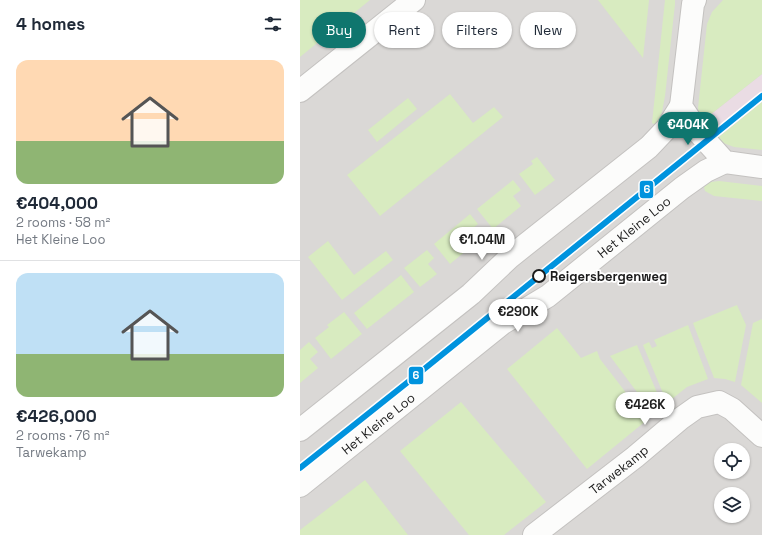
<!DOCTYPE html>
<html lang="en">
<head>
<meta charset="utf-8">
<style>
  body { margin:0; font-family:"Space Grotesk",sans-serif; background:#f2f2f3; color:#1f2937; height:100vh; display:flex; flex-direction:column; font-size:15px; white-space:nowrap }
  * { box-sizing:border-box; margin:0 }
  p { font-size:13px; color:#747a83 }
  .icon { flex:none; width:22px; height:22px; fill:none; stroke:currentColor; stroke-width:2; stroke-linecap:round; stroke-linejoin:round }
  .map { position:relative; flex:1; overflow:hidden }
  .drawer { display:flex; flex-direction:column; background:#fff; width:300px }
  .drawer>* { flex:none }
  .guide { position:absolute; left:12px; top:12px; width:380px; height:36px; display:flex; gap:8px }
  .controls { position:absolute; left:414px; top:443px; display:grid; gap:8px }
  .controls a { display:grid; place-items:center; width:36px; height:36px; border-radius:50%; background:#fff; box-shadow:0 1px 3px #0004; font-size:20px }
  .price { position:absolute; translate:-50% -34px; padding:0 9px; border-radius:14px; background:#fff; color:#222; font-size:13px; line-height:26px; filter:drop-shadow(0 1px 2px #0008) }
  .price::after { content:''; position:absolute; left:50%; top:24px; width:12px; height:9px; margin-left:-6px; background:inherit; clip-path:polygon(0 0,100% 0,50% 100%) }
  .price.selected { background:#0f766e; color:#fff }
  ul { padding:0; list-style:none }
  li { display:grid; align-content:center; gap:8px; height:212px; padding:0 16px }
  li+li { border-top:1px solid #e0e1e3 }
  li span { display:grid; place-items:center; height:124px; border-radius:12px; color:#555 }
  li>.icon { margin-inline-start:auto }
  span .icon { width:72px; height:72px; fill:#fffc; stroke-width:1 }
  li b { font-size:17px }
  h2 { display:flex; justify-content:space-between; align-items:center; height:48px; padding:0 16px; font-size:17px }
  .tag { padding:0 14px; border-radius:18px; background:#fff; box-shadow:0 1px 3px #0004; font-size:14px; line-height:36px }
  .tag.selected { background:#0f766e; color:#fff }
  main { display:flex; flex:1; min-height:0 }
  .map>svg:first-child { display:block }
  .residential { fill:#dad8d6; fill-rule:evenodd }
  .industrial { fill:#eadce4 }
  .grass { fill:#d8ebc0 }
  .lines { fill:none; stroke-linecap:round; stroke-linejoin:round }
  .minor-casing { stroke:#c4c2c0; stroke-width:24 }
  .minor { stroke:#fcfcfb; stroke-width:22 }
  .tram-1-casing { stroke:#fff; stroke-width:9 }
  .tram-1 { stroke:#0093de; stroke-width:6 }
  .stop-dot { fill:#fff; stroke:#1c1c1c; stroke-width:2 }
  .labels { text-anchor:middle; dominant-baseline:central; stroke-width:3.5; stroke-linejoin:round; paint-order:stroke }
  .street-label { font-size:13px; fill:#1c1c1c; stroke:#fff }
  .stop-label { font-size:13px; font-weight:bold; fill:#1c1c1c; stroke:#fff; text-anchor:start }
  .line-badge { stroke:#fff; stroke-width:1.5 }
  .badge-label { font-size:11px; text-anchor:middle; font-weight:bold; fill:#fff }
</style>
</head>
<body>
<main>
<section class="drawer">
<h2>4 homes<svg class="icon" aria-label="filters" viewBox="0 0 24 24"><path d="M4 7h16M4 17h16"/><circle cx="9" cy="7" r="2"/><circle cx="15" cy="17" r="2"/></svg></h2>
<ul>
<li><span style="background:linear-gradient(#ffd9b3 65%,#8fb573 0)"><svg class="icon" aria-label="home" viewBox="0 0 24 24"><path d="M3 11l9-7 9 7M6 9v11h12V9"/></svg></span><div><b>€404,000</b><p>2 rooms · 58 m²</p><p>Het Kleine Loo</p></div></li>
<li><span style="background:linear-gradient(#bfe0f5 65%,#8fb573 0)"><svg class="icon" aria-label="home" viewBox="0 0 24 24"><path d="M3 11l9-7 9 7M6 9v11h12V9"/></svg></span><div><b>€426,000</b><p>2 rooms · 76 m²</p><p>Tarwekamp</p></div></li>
</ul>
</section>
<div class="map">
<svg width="462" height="535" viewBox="0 0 462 535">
  <rect width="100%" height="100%" fill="#ece9e4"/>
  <!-- residential -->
  <path class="residential" d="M 0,0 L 462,0 L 462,535 L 0,535 ZM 421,450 L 443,450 L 443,472 L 421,472 ZM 421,494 L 443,494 L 443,516 L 421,516 Z"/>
  <!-- industrial -->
  <path class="industrial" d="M 462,74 L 462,102 L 415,140 L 401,122 Z"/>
  <!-- grass -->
  <g class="grass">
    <path d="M 0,0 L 70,0 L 0,57 Z"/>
    <path d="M 298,0 L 349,0 L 343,58 Z"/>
    <path d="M 365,0 L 375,0 L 375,4 L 365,96 L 362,112 L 356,125 L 352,123 Z"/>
    <path d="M 423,0 L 462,0 L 462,74 L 401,122 L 398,108 L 407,24 L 412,12 Z"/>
    <path d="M 150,94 L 173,123 L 194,107 L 203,117 L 80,216 L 47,175 Z"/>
    <path d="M 108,98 L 117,109 L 77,142 L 68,130 Z"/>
    <path d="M 462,102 L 462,150 L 434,147 L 415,140 Z"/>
    <path d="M 237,157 L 255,180 L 235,195 L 219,174 L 233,164 L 231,161 Z"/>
    <path d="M 213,180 L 221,190 L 213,196 L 221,206 L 193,229 L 177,209 Z"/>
    <path d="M 419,181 L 462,186 L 462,201 L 414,196 L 405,191 L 403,183 Z"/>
    <path d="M 170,214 L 178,224 L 170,231 L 178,241 L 150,264 L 134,244 Z"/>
    <path d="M 28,241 L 54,275 L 86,251 L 93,260 L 42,300 L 8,257 Z"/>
    <path d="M 127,250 L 134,258 L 128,264 L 137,274 L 120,287 L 104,268 Z"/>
    <path d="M 101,275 L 114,292 L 67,329 L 54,313 Z"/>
    <path d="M 437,305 L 446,325 L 435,382 L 425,379 L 414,378 L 393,323 Z"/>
    <path d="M 44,312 L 62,334 L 31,359 L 15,338 L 29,327 L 27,325 Z"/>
    <path d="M 462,319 L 462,403 L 441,385 L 453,323 Z"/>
    <path d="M 388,325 L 408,379 L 387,387 L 367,403 L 343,345 L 349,342 L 352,348 L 357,346 L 354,340 Z"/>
    <path d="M 257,328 L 281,358 L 297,351 L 300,359 L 347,420 L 287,469 L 207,369 Z"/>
    <path d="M 9,342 L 18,352 L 10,359 L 18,368 L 0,383 L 0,350 Z"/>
    <path d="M 337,345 L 363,407 L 354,415 L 310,356 Z"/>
    <path d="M 161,402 L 246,502 L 204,535 L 169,535 L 100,451 Z"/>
    <path d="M 65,480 L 108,535 L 0,535 L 0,530 Z"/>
  </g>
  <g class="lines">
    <defs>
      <g id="minor">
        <path d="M 395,0 L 393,4 L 381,106 L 399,133 L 425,162 L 462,167"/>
        <path d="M 0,91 L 114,0"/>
        <path d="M 0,430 L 171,294 L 210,257 L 349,147 L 367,128 L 381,106"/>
        <path id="s1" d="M 0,486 L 203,323 L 248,296 L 382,188 L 406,171 L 425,162"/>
        <path id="s2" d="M 234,535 L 335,457 L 380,419 L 397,407 L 419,402 L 432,409 L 462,436"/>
      </g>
    </defs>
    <!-- minor casing -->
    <use href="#minor" class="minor-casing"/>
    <!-- minor -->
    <use href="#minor" class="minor"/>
    <defs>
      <path id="tram-1" d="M 0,468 L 118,374 L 462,96"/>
    </defs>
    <!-- tram-1 casing -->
    <use href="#tram-1" class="tram-1-casing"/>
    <!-- tram-1 -->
    <use href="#tram-1" class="tram-1"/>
  </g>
  <!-- markers -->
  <circle class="stop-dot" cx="239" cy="276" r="6"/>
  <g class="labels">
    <!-- street labels -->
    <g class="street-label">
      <text stroke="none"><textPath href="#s1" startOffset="423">Het Kleine Loo</textPath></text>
      <text stroke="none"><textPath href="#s1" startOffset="100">Het Kleine Loo</textPath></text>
      <text stroke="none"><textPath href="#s2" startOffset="107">Tarwekamp</textPath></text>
    </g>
    <!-- stop labels -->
    <g class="stop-label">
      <text x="250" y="276">Reigersbergenweg</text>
    </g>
  </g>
  <g class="line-badge">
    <rect x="339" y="180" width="15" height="19" rx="4" fill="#0093de"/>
    <rect x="108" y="366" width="16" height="19" rx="4" fill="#0093de"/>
  </g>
  <g class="badge-label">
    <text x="347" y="193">6</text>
    <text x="116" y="379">6</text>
  </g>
</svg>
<div class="controls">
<a><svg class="icon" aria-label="locate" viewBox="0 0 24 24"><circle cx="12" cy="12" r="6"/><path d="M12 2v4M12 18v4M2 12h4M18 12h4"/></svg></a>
<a><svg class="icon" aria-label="layers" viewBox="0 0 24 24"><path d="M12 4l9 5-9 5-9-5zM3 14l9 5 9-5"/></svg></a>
</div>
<b class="price selected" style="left:388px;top:146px">€404K</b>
<b class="price" style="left:182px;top:261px">€1.04M</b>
<b class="price" style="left:218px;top:333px">€290K</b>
<b class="price" style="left:345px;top:426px">€426K</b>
<div class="guide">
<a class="tag selected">Buy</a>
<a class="tag">Rent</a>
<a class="tag">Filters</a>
<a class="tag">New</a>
</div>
</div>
</main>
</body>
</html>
